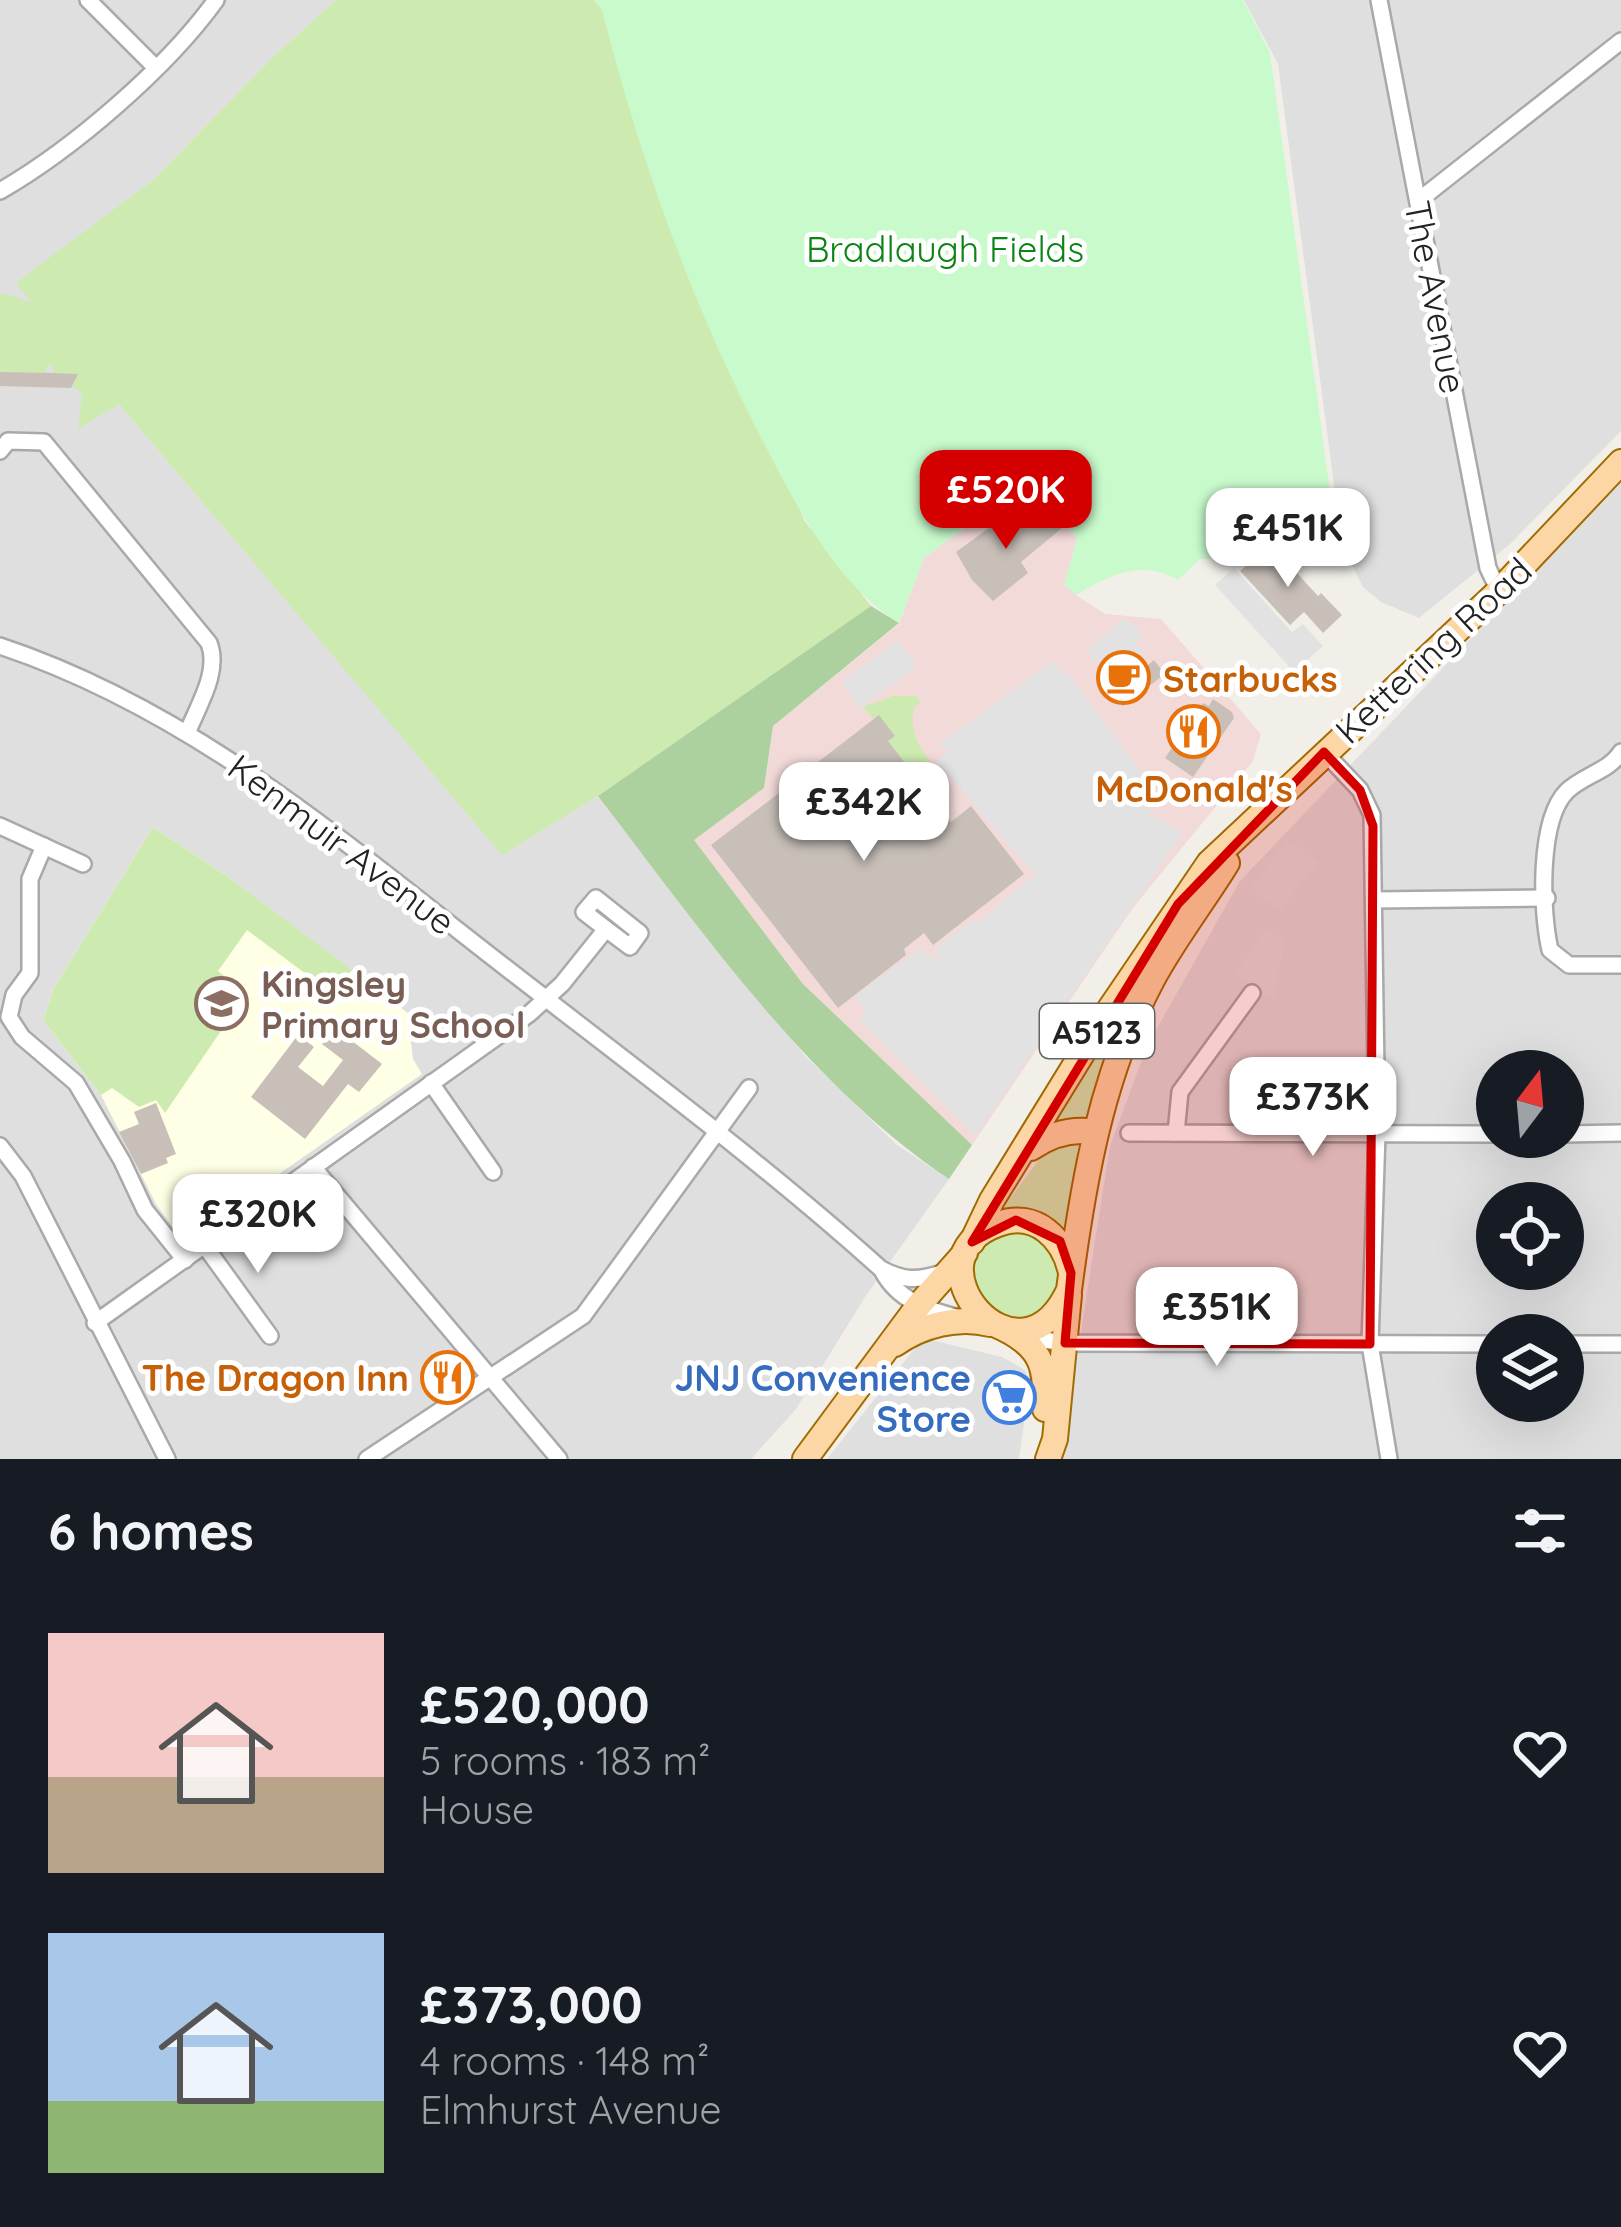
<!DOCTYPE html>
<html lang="en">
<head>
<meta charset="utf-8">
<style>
  body { margin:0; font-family:Quicksand,sans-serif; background:#242831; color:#f1f3f6; height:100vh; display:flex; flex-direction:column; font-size:45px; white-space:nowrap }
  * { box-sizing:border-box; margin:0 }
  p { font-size:39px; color:#9ea1a6 }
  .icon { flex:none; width:66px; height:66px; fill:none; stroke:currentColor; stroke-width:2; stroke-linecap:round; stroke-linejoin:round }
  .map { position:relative; height:1459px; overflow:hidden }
  .sheet { display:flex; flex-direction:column; background:#171b24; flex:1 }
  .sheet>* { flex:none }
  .needle { width:78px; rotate:16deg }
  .tools { position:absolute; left:1476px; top:1050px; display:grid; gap:24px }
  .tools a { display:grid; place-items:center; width:108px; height:108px; border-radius:50%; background:#171b24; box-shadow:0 12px 48px #0002; font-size:60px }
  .price { position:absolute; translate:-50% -102px; padding:0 27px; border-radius:24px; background:#fff; color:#222; font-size:39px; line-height:78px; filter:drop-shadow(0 3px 6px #0008) }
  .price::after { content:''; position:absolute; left:50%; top:72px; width:36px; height:27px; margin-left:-18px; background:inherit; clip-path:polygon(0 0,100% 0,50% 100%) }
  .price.selected { background:#d40000; color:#fff }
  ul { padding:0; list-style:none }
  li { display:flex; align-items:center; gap:36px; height:300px; padding:0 48px }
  li span { display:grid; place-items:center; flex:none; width:336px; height:240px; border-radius:0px; color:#555 }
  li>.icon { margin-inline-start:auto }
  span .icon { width:144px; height:144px; fill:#fffc; stroke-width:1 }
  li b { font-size:51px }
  h2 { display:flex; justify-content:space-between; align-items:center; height:144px; padding:0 48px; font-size:51px }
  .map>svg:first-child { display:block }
  .residential { fill:#e0dfdf; fill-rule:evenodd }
  .commercial { fill:#f2dad9 }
  .education { fill:#ffffe5 }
  .grass { fill:#cdebb0 }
  .forest { fill:#add19e }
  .park { fill:#c8facc }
  .parking { fill:#e2e2e2 }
  .building { fill:#c7bfb8 }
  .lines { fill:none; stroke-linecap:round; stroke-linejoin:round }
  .street-casing { stroke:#a9a9a9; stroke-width:20 }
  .primary-casing { stroke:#a06b00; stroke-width:28 }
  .street { stroke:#fff; stroke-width:15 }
  .primary { stroke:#fcd6a4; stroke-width:24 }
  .marked { fill:#d40000; fill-opacity:0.2; stroke:#d40000; stroke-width:9; stroke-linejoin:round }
  .labels { text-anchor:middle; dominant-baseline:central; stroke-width:10; stroke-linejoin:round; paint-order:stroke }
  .shield { fill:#fff; stroke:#646464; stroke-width:3 }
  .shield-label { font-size:33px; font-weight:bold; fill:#222 }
  .park-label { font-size:36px; fill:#0c8416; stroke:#fff }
  .street-label { font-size:36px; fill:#222; stroke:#fff }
  .food-label { font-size:36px; font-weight:bold; fill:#c56008; stroke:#fff; text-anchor:start }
  .education-label { font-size:36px; font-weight:bold; fill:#785e54; stroke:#fff; text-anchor:start }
  .shop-label { font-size:36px; font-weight:bold; fill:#366cbe; stroke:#fff; text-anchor:end }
</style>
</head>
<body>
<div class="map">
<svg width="1621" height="1459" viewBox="0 0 1621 1459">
  <rect width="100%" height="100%" fill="#f2efe9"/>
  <!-- residential -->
  <g class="residential">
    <path d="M 0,0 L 336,0 L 274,56 L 153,180 L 17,284 L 502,854 L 598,796 L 805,1056 L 897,1145 L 949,1179 L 865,1297 L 796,1409 L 751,1459 L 0,1459 Z"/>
    <path d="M 1244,0 L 1621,0 L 1621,431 L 1509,545 L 1419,618 L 1381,602 L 1363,587 L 1350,561 L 1338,514 L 1278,64 Z"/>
    <path d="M 1621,481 L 1621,1459 L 1061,1459 L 1110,1146 L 1147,1046 L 1240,881 ZM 1497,1071 L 1563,1071 L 1563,1137 L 1497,1137 ZM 1497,1203 L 1563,1203 L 1563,1269 L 1497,1269 ZM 1497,1335 L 1563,1335 L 1563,1401 L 1497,1401 Z"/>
    <path d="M 923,1338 L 1002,1357 L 1025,1370 L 1030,1380 L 1019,1459 L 827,1459 Z"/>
  </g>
  <!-- commercial -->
  <path class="commercial" d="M 1028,481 L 1077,538 L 1076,595 L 1105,614 L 1161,619 L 1261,734 L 1253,761 L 1132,909 L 972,1145 L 803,984 L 693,840 L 764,788 L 773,726 L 899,624 L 924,558 Z"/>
  <!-- education -->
  <path class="education" d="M 153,827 L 227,876 L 417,1020 L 411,1042 L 413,1059 L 422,1074 L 183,1241 L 156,1204 L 101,1095 L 43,1020 L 54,988 Z"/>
  <!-- grass -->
  <g class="grass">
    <path d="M 336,0 L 594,0 L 602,10 L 804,520 L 871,606 L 598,796 L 502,855 L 119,404 L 78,429 L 82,393 L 54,373 L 53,365 L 46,366 L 46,373 L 0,372 L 0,295 L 5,293 L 32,303 L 16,283 L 153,180 L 274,56 Z"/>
    <path d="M 893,696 L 917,696 L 920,703 L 914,708 C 909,731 919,747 932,764 L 916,777 L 888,741 L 894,736 L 878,716 L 874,719 L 863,707 Z"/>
    <path d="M 153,827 L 227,876 L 352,970 L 333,994 L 247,930 L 218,971 L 240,989 L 217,1022 L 223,1028 L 165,1113 L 156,1100 L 139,1107 L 112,1088 L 101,1095 L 43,1020 L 54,988 Z"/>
    <path d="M 1117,1010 L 1125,1015 L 1084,1124 L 1053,1127 Z"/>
    <path d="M 1079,1139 L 1066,1235 L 1003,1213 L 1002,1209 L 1050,1145 Z"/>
    <circle cx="1016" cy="1275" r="43"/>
  </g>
  <!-- forest -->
  <path class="forest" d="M 871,606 L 899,623 L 773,726 L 764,788 L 694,840 L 803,984 L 972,1145 L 949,1179 C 808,1085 701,930 598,796 Z"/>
  <!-- park -->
  <path class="park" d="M 594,0 L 1243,0 L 1270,53 L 1331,499 L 1295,535 L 1244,539 L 1227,556 L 1200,559 L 1178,580 C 1141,559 1110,575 1076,595 L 1064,585 L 1077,538 L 1028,481 L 924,558 L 899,623 C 837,584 800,513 767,449 C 694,310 641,163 602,10 Z"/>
  <!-- parking -->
  <g class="parking">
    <path d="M 1234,568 L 1292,632 L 1303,624 L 1323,646 L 1294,672 L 1215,585 Z"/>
    <path d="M 1126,618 L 1143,636 L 1135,641 L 1143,651 L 1103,682 L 1096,673 L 1100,669 L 1086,650 Z"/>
    <path d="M 898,641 L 917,667 L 860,708 L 841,682 Z"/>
    <path d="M 1052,662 L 1074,681 L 1150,784 L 1150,815 L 1183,832 L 975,1136 L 859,1020 L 867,1012 L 855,996 L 921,948 L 935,959 L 939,956 L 934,949 L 975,919 L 979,922 L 1035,875 L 936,761 L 948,753 L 940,743 Z"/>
    <path d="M 1288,840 L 1318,862 L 1280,910 L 1250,888 Z"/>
    <path d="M 1266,928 L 1284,940 L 1274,998 L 1236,974 Z"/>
  </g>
  <!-- building -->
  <g class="building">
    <path d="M 0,372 L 54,373 L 78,374 L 71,388 L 0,386 Z"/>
    <path d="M 1045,505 L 1062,528 L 1021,562 L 1028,573 L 993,601 L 972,580 L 956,552 L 993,525 L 1001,536 Z"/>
    <path d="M 1270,544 L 1318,596 L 1321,593 L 1342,615 L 1323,633 L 1304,612 L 1290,625 L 1240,571 Z"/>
    <path d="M 1140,656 L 1147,666 L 1154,660 L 1165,674 L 1123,706 L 1105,683 Z"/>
    <path d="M 1213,699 L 1232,712 L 1234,718 L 1193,777 L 1165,758 L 1203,703 L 1209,706 Z"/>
    <path d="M 879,715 L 895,736 L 888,741 L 951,822 L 971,806 L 1024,874 L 933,945 L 924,933 L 904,949 L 906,955 L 838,1008 L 711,845 L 791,784 L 807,806 L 826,792 L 809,769 Z"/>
    <path d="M 334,1027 L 382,1064 L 359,1092 L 348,1084 L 305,1139 L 251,1097 L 298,1035 L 314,1047 L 298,1067 L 323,1086 L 343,1060 L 322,1044 Z"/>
    <path d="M 156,1103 L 176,1154 L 166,1158 L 168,1163 L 141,1174 L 119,1132 L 139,1124 L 134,1112 Z"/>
  </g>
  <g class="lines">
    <defs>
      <g id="street">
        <path d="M 88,0 L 156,68"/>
        <path d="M 1379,0 L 1488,568 L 1499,591"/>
        <path d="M 0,191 C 73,149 167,68 216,0"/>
        <path d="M 1418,201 L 1621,41"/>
        <path d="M 0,451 L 8,441 L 44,442 L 209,643 C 220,671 199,704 188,731"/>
        <path d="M 0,646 C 193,710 346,844 505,967 C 631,1065 762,1162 881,1269 C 904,1281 917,1281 942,1273"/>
        <path d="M 1324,752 L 1360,790 L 1372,815 L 1377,1134 L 1370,1344 L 1389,1459"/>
        <path d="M 1621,752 C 1609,771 1584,775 1567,791 C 1538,820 1541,911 1550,950 L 1569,965 L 1621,965"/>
        <path d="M 0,826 L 83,864"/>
        <path d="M 44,846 L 30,879 L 30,973 L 14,995 L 9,1017 L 22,1037 L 76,1083 L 122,1161 L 145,1210 L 185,1260"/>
        <path d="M 1374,900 L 1547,898"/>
        <path d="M 431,1083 L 493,1172"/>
        <path d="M 1129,1133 L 1497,1134"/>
        <path d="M 1176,1133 L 1180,1092 L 1252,993"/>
        <path d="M 1563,1134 L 1621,1133"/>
        <path d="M 0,1146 L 23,1176 L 167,1459"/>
        <path d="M 313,1167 L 559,1459"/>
        <path d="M 205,1246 L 270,1336"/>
        <path d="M 883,1272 C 898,1300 927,1310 956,1317"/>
        <path d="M 95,1323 L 529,1014 L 562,984 L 606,929 L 584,912 L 596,898 L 640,933 L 630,947 L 606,929"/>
        <path d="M 1023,1337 L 1065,1343 L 1497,1344"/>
        <path d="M 1563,1344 L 1621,1344"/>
        <path d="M 367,1459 L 583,1316 L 749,1088"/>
      </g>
      <g id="primary">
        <path d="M 1031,1148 C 1051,1134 1071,1128 1095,1132"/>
        <path d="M 972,1242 L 992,1200 L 1109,1010 L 1209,863 L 1499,591 L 1621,462"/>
        <path d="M 1071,1273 C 1064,1239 1036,1210 998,1224 C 901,1259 1019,1399 1069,1290 C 1083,1183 1101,1076 1152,980 C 1174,939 1203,902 1227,863"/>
        <path d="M 1005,1329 C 1044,1349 1046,1369 1045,1409"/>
        <path d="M 895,1344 C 922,1325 958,1316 990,1324"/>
        <path d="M 805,1459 L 919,1305 L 965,1253"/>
        <path d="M 1048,1459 L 1055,1439 L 1069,1295"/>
      </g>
    </defs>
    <!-- street casing -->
    <use href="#street" class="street-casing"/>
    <!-- primary casing -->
    <use href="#primary" class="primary-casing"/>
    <!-- street -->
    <use href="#street" class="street"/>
    <!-- primary -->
    <use href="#primary" class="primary"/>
  </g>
  <!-- marked area -->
  <path class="marked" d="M 1324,752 L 1360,790 L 1373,826 L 1370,1344 L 1065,1343 L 1071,1273 L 1060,1241 L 1016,1220 L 972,1242 L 1178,904 Z"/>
  <!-- icons -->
  <defs>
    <symbol id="cafe-ring" viewBox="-11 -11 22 22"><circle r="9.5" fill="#fff" stroke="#e8710a" stroke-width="1.5"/><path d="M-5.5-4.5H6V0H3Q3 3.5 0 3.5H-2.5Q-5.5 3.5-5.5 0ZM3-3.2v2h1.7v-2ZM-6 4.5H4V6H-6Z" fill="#e8710a"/></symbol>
    <symbol id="restaurant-ring" viewBox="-11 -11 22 22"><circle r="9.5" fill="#fff" stroke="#e8710a" stroke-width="1.5"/><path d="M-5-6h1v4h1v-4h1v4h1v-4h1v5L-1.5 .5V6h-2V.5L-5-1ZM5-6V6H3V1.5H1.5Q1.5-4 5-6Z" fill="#e8710a"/></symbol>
    <symbol id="school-ring" viewBox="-11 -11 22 22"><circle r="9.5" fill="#fff" stroke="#8d6e63" stroke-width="1.5"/><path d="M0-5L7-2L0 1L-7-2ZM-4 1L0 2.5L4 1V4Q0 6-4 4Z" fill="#8d6e63"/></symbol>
    <symbol id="supermarket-ring" viewBox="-11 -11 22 22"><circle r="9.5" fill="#fff" stroke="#3f7fe0" stroke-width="1.5"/><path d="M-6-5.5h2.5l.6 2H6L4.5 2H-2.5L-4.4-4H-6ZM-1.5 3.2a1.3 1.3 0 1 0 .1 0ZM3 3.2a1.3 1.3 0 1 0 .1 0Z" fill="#3f7fe0"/></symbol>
  </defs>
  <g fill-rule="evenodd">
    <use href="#cafe-ring" x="1094" y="648" width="59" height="59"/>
    <use href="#restaurant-ring" x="1164" y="702" width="59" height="59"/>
    <use href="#school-ring" x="192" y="974" width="59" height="59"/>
    <use href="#restaurant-ring" x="418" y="1348" width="59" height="59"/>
    <use href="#supermarket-ring" x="980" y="1368" width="59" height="59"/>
  </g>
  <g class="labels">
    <!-- shield labels -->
    <rect class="shield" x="1040" y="1004" width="114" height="54" rx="9"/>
    <g class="shield-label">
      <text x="1097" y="1031">A5123</text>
    </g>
    <!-- park labels -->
    <g class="park-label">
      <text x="945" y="248">Bradlaugh Fields</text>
    </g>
    <!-- street labels -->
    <g class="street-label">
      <text transform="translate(1436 297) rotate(79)">The Avenue</text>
      <text transform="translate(1433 650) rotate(-43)">Kettering Road</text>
      <text transform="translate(342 844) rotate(37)">Kenmuir Avenue</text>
    </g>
    <!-- food labels -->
    <g class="food-label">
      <text x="1163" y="678">Starbucks</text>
      <text x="1194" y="788" text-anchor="middle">McDonald's</text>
      <text x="409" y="1377" text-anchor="end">The Dragon Inn</text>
    </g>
    <!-- education labels -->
    <g class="education-label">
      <text x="261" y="983">Kingsley<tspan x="261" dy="41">Primary School</tspan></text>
    </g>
    <!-- shop labels -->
    <g class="shop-label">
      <text x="971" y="1377">JNJ Convenience<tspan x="971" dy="41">Store</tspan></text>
    </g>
  </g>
</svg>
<div class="tools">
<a><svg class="needle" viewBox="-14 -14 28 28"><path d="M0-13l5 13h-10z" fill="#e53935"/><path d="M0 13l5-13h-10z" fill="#9ea1a6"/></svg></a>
<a><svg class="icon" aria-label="locate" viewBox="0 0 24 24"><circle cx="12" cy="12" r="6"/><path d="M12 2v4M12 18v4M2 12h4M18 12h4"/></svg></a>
<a><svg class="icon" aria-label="layers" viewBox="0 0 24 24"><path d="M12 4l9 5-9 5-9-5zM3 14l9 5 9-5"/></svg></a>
</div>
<b class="price selected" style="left:1006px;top:552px">£520K</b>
<b class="price" style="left:1288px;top:590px">£451K</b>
<b class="price" style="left:864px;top:864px">£342K</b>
<b class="price" style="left:1313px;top:1159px">£373K</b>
<b class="price" style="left:258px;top:1276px">£320K</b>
<b class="price" style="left:1217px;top:1369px">£351K</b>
</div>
<section class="sheet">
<h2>6 homes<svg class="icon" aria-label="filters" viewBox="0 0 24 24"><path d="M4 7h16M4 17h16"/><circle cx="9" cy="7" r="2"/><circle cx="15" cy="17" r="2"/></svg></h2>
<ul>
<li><span style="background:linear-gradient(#f6c9c9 60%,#b9a48a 0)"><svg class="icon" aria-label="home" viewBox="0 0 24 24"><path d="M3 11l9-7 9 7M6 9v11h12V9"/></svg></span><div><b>£520,000</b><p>5 rooms · 183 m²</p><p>House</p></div><svg class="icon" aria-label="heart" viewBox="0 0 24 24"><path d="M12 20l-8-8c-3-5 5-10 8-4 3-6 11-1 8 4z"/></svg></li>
<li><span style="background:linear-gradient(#a9c7e8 70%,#8fb573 0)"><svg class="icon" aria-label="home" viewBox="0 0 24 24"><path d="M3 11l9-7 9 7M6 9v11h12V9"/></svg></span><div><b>£373,000</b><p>4 rooms · 148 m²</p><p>Elmhurst Avenue</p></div><svg class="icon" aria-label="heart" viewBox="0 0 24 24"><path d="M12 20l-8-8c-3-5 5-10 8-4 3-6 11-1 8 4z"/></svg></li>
</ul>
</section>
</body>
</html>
